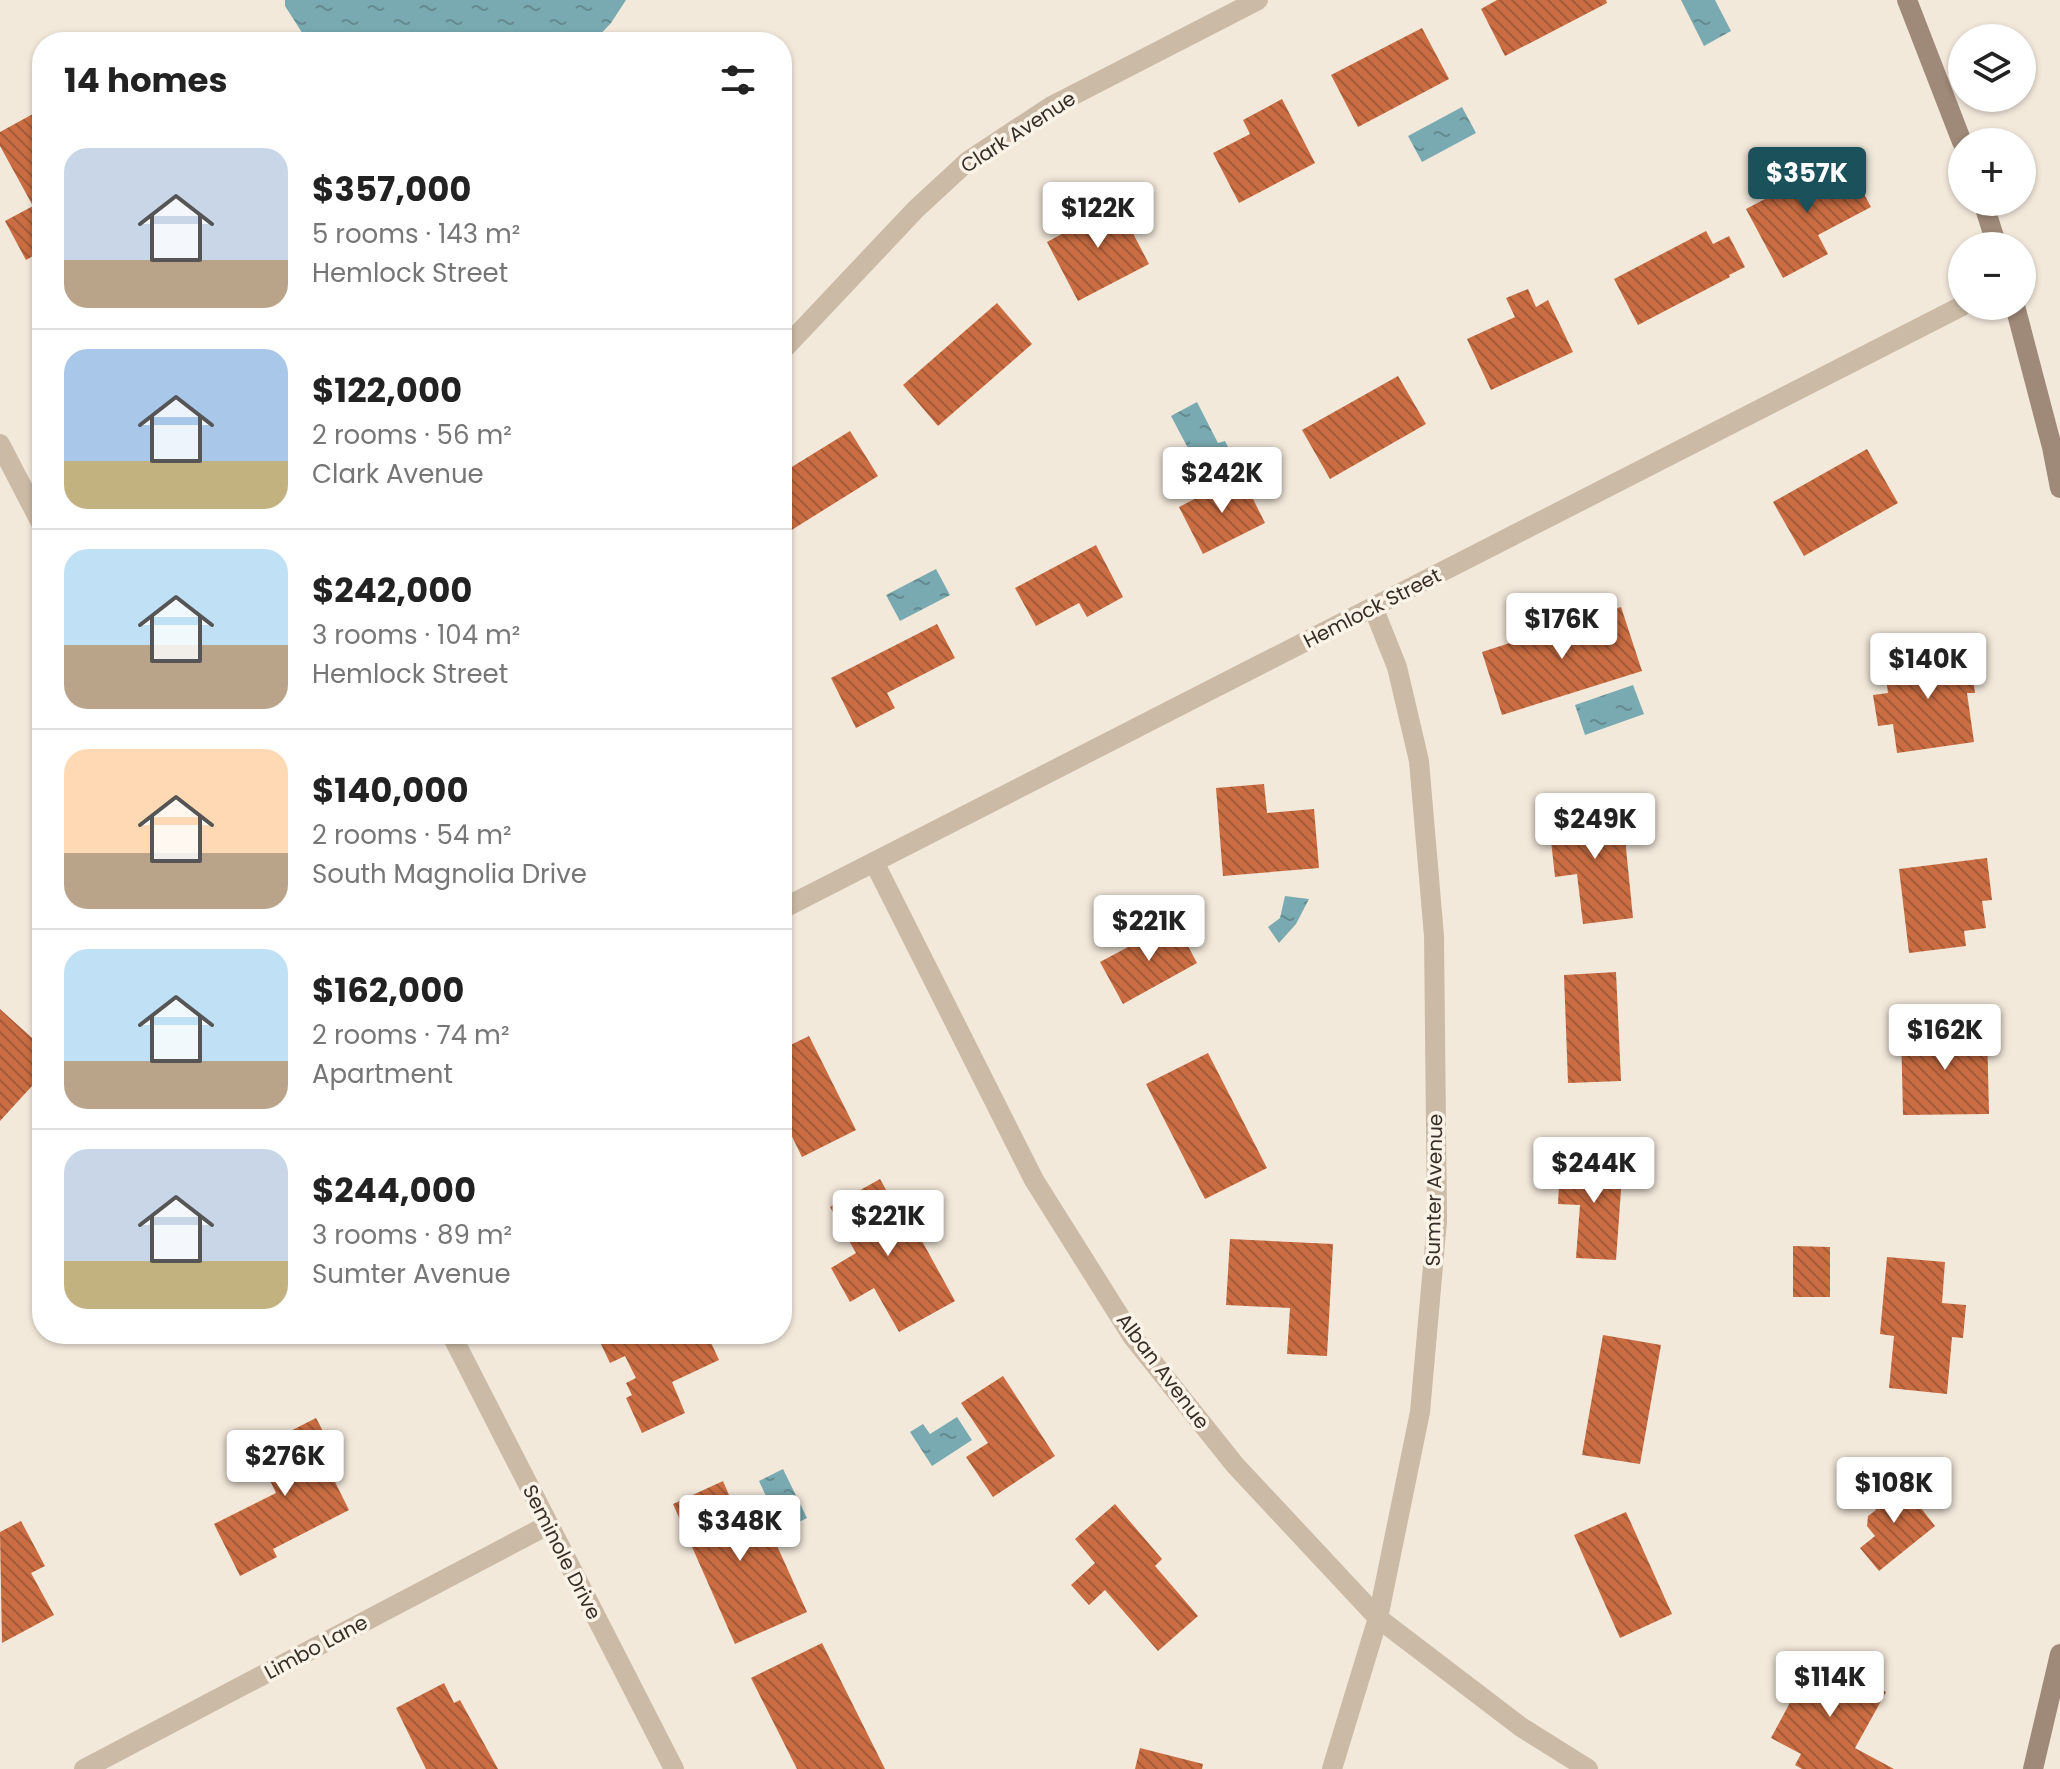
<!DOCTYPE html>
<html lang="en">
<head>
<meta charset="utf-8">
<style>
  body { margin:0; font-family:Poppins,sans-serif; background:#f2f2f2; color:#222; height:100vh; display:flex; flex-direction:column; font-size:30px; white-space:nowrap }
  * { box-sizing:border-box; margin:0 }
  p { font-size:26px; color:#767676 }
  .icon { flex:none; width:44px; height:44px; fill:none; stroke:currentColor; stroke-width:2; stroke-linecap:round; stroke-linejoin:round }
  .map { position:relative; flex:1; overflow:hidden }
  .details { position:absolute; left:32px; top:32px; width:760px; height:1312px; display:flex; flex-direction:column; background:#fff; border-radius:32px; box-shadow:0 2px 6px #0004 }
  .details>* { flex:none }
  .controls { position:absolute; left:1948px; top:24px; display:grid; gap:16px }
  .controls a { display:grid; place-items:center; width:88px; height:88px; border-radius:50%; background:#fff; box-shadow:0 2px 6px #0004; font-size:40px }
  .price { position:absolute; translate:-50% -68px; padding:0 18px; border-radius:8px; background:#fff; color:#222; font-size:26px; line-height:52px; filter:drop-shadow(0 2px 4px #0008) }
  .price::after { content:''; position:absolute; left:50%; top:48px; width:24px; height:18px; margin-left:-12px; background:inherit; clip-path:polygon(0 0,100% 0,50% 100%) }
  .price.current { background:#1b515a; color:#fff }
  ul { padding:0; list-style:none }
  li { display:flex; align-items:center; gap:24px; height:200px; padding:0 32px }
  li+li { border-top:2px solid #e0e0e0 }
  li span { display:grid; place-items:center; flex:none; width:224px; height:160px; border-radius:24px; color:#555 }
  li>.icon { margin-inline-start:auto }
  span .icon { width:96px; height:96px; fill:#fffc; stroke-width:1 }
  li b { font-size:34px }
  h2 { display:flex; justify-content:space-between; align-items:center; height:96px; padding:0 32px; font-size:34px }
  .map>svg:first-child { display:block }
  .water { fill:url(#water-ripples) }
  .building { fill:url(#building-back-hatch) }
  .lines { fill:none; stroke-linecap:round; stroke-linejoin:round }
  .minor { stroke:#cbbaa6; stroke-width:20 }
  .secondary { stroke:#9f8978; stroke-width:20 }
  .labels { text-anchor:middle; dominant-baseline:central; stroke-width:7; stroke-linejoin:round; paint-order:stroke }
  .street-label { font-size:20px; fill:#372e27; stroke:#faf3e8 }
</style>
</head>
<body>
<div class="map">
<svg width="2060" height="1769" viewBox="0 0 2060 1769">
  <defs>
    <pattern id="water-ripples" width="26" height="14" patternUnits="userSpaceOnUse" patternTransform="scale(2)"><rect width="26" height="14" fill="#79aab1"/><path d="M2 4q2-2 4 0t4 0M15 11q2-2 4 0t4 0" fill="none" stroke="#648b90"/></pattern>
    <pattern id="building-back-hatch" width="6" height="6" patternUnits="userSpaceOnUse" patternTransform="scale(2)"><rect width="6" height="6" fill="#ca6d42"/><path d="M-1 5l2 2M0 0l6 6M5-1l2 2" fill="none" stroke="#a55a37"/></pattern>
  </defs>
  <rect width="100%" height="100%" fill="#f3e9db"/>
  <!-- water -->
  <g class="water">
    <path d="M 285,0 L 626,0 L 611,23 L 593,42 L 308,42 L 285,6 Z"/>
    <path d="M 1681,0 L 1715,0 L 1731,31 L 1704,46 Z"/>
    <path d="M 1462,107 L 1476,133 L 1422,162 L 1408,136 Z"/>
    <path d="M 1197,402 L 1218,443 L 1225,441 L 1229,449 L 1225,455 L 1199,469 L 1171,416 Z"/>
    <path d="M 936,569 L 950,595 L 900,621 L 886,595 Z"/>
    <path d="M 1633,685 L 1644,714 L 1585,735 L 1575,705 Z"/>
    <path d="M 1285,896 L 1309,899 L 1296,924 L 1279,943 L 1268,927 L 1280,918 Z"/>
    <path d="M 957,1417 L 972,1440 L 932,1466 L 910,1432 L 923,1424 L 930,1434 Z"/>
    <path d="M 783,1469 L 807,1518 L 782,1530 L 759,1481 Z"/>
  </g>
  <!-- building -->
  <g class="building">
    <path d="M 1497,0 L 1606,0 L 1607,3 L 1505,56 L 1481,9 Z"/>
    <path d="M 1422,28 L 1449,79 L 1358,127 L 1331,75 Z"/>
    <path d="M 1282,99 L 1315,163 L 1239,203 L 1213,153 L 1250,134 L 1243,120 Z"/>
    <path d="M 42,109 L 42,251 L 26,260 L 5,221 L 33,206 L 0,146 L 0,132 Z"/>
    <path d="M 1844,157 L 1871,207 L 1818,235 L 1828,254 L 1783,278 L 1746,209 Z"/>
    <path d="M 1114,197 L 1149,264 L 1078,301 L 1047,242 L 1082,223 L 1078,216 Z"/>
    <path d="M 1706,231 L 1713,244 L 1729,236 L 1745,267 L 1729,275 L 1730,277 L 1638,325 L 1614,279 Z"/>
    <path d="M 1528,289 L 1536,307 L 1548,300 L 1573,352 L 1491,390 L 1467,339 L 1515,317 L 1506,298 Z"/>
    <path d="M 997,303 L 1032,344 L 938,426 L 903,385 Z"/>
    <path d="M 1398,376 L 1426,424 L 1330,479 L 1302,430 Z"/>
    <path d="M 850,431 L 878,476 L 782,536 L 782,473 Z"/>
    <path d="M 1867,449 L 1898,503 L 1804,556 L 1773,502 Z"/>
    <path d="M 1241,475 L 1265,523 L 1203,554 L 1179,507 Z"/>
    <path d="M 1096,545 L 1123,597 L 1087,617 L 1079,603 L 1036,626 L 1015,588 Z"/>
    <path d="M 1621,607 L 1642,671 L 1502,715 L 1482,652 Z"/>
    <path d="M 937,624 L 955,658 L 887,693 L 895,708 L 856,728 L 831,678 Z"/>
    <path d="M 1969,649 L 1975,693 L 1967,693 L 1974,742 L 1897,753 L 1893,724 L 1878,726 L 1873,695 L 1888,693 L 1884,661 Z"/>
    <path d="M 1264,784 L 1267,813 L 1314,809 L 1319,868 L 1223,876 L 1216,788 Z"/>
    <path d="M 1631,807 L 1634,827 L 1624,828 L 1633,918 L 1583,924 L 1577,874 L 1555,877 L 1548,813 L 1579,809 L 1581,833 L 1594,831 L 1592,811 Z"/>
    <path d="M 1987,858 L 1992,900 L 1982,901 L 1986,928 L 1964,931 L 1966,946 L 1909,953 L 1899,869 Z"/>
    <path d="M 1175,922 L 1197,963 L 1123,1004 L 1100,962 Z"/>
    <path d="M 1616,972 L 1621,1081 L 1568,1083 L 1564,975 Z"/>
    <path d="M 0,1009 L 42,1047 L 42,1075 L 0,1121 Z"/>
    <path d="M 1987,1028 L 1989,1114 L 1903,1115 L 1901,1030 Z"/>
    <path d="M 809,1036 L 856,1130 L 802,1157 L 782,1116 L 782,1049 Z"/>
    <path d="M 1208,1053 L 1267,1168 L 1205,1199 L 1146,1084 Z"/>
    <path d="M 1583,1159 L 1623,1162 L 1616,1260 L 1576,1258 L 1580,1205 L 1558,1204 L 1560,1165 L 1583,1167 Z"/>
    <path d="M 880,1179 L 900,1215 L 906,1212 L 955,1301 L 899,1332 L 874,1288 L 850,1302 L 831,1268 L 856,1253 L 830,1207 Z"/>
    <path d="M 1230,1239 L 1333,1244 L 1327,1356 L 1287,1354 L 1290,1308 L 1226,1305 Z"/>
    <path d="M 1793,1246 L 1830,1247 L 1830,1297 L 1793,1297 Z"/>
    <path d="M 1887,1257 L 1945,1262 L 1942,1303 L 1966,1305 L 1963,1338 L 1952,1337 L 1947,1394 L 1889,1388 L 1894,1336 L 1880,1334 Z"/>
    <path d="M 611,1334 L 707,1334 L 719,1360 L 672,1382 L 685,1413 L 642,1433 L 626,1398 L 632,1395 L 626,1383 L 636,1378 L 625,1356 L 610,1363 L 599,1340 Z"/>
    <path d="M 1603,1335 L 1661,1345 L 1640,1464 L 1582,1455 Z"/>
    <path d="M 1003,1376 L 1055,1456 L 993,1497 L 966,1457 L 988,1443 L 961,1403 Z"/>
    <path d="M 316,1418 L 334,1452 L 323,1458 L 349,1510 L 273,1549 L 277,1557 L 240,1576 L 214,1524 L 276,1493 L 255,1449 Z"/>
    <path d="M 1899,1480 L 1935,1526 L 1879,1571 L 1860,1548 L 1875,1536 L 1867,1526 L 1868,1516 L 1876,1510 L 1870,1502 Z"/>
    <path d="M 723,1481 L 738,1516 L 759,1506 L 807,1612 L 735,1644 L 673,1504 Z"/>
    <path d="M 1115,1504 L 1162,1559 L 1155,1566 L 1198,1616 L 1158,1651 L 1105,1590 L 1089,1605 L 1071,1585 L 1095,1563 L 1075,1539 Z"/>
    <path d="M 1626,1512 L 1672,1614 L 1620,1638 L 1574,1535 Z"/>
    <path d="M 21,1521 L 45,1566 L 31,1573 L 54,1615 L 2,1643 L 0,1532 Z"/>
    <path d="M 822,1643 L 885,1769 L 797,1769 L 751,1678 Z"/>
    <path d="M 1816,1654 L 1886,1692 L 1855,1748 L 1894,1769 L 1802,1769 L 1795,1765 L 1801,1754 L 1771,1738 Z"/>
    <path d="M 444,1683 L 454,1703 L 460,1700 L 498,1769 L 426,1769 L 396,1708 Z"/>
    <path d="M 1140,1748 L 1203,1764 L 1202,1769 L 1135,1769 Z"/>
  </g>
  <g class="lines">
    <!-- minor -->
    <g class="minor">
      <path d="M 782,351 L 916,209 L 968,161 L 1050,107 L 1258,0"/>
      <path d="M 0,444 L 42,525"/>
      <path d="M 874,862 L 1034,1180 L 1132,1336 L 1235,1465 L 1378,1618 L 1521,1727 L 1588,1769"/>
      <path d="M 782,909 L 1962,306"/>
      <path d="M 451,1334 L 674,1769"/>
      <path d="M 84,1769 L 548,1525"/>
      <path d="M 1332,1769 L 1378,1618 L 1420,1412 L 1437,1221 L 1434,936 L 1419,761 L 1397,667 L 1373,607"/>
    </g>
    <!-- secondary -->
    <g class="secondary">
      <path d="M 1907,0 L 1962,142"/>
      <path d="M 1983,202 L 1997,246"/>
      <path d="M 2015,306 L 2052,447 L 2060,488"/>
      <path d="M 2033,1769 L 2060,1654"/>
    </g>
  </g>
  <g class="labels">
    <!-- street labels -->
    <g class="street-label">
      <text transform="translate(1018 132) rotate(-33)">Clark Avenue</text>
      <text transform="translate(1372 608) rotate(-27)">Hemlock Street</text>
      <text transform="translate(1434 1190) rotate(-89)">Sumter Avenue</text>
      <text transform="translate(1163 1371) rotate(53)">Alban Avenue</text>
      <text transform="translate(562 1552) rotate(63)">Seminole Drive</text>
      <text transform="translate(316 1647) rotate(-28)">Limbo Lane</text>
    </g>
  </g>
</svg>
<div class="controls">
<a><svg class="icon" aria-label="layers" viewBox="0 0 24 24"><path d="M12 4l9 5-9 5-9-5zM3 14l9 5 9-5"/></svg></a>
<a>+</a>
<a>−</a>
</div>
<b class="price current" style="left:1807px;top:215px">$357K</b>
<b class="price" style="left:1098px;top:250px">$122K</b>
<b class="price" style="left:1222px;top:515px">$242K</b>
<b class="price" style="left:1562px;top:661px">$176K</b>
<b class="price" style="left:1928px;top:701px">$140K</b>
<b class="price" style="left:1595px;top:861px">$249K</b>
<b class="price" style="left:1149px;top:963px">$221K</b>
<b class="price" style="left:1945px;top:1072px">$162K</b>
<b class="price" style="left:1594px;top:1205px">$244K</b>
<b class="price" style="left:888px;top:1258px">$221K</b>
<b class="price" style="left:285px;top:1498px">$276K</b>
<b class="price" style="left:1894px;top:1525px">$108K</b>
<b class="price" style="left:740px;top:1563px">$348K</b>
<b class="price" style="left:1830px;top:1719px">$114K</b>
<section class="details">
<h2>14 homes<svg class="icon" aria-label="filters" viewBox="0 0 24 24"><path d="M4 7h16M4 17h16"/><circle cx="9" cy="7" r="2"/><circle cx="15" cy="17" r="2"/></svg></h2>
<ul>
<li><span style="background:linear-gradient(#c9d6e8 70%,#b9a48a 0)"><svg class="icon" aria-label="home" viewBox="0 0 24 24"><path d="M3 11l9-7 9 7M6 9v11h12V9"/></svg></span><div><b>$357,000</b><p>5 rooms · 143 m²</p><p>Hemlock Street</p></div></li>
<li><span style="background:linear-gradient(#a9c7e8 70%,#c2b280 0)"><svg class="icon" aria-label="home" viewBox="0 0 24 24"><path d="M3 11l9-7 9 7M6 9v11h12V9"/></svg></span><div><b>$122,000</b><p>2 rooms · 56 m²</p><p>Clark Avenue</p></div></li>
<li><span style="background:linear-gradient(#bfe0f5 60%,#b9a48a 0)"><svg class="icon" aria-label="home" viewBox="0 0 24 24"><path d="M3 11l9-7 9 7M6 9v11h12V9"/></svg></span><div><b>$242,000</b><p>3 rooms · 104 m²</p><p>Hemlock Street</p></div></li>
<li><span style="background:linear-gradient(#ffd9b3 65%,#b9a48a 0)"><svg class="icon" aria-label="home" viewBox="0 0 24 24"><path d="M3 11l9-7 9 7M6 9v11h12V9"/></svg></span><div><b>$140,000</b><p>2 rooms · 54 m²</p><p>South Magnolia Drive</p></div></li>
<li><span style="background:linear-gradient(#bfe0f5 70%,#b9a48a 0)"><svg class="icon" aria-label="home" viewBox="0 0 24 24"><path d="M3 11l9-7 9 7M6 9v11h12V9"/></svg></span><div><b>$162,000</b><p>2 rooms · 74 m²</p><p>Apartment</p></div></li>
<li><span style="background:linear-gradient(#c9d6e8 70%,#c2b280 0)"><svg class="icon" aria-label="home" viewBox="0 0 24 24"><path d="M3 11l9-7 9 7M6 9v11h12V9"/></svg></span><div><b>$244,000</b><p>3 rooms · 89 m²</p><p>Sumter Avenue</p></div></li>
</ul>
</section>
</div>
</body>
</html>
